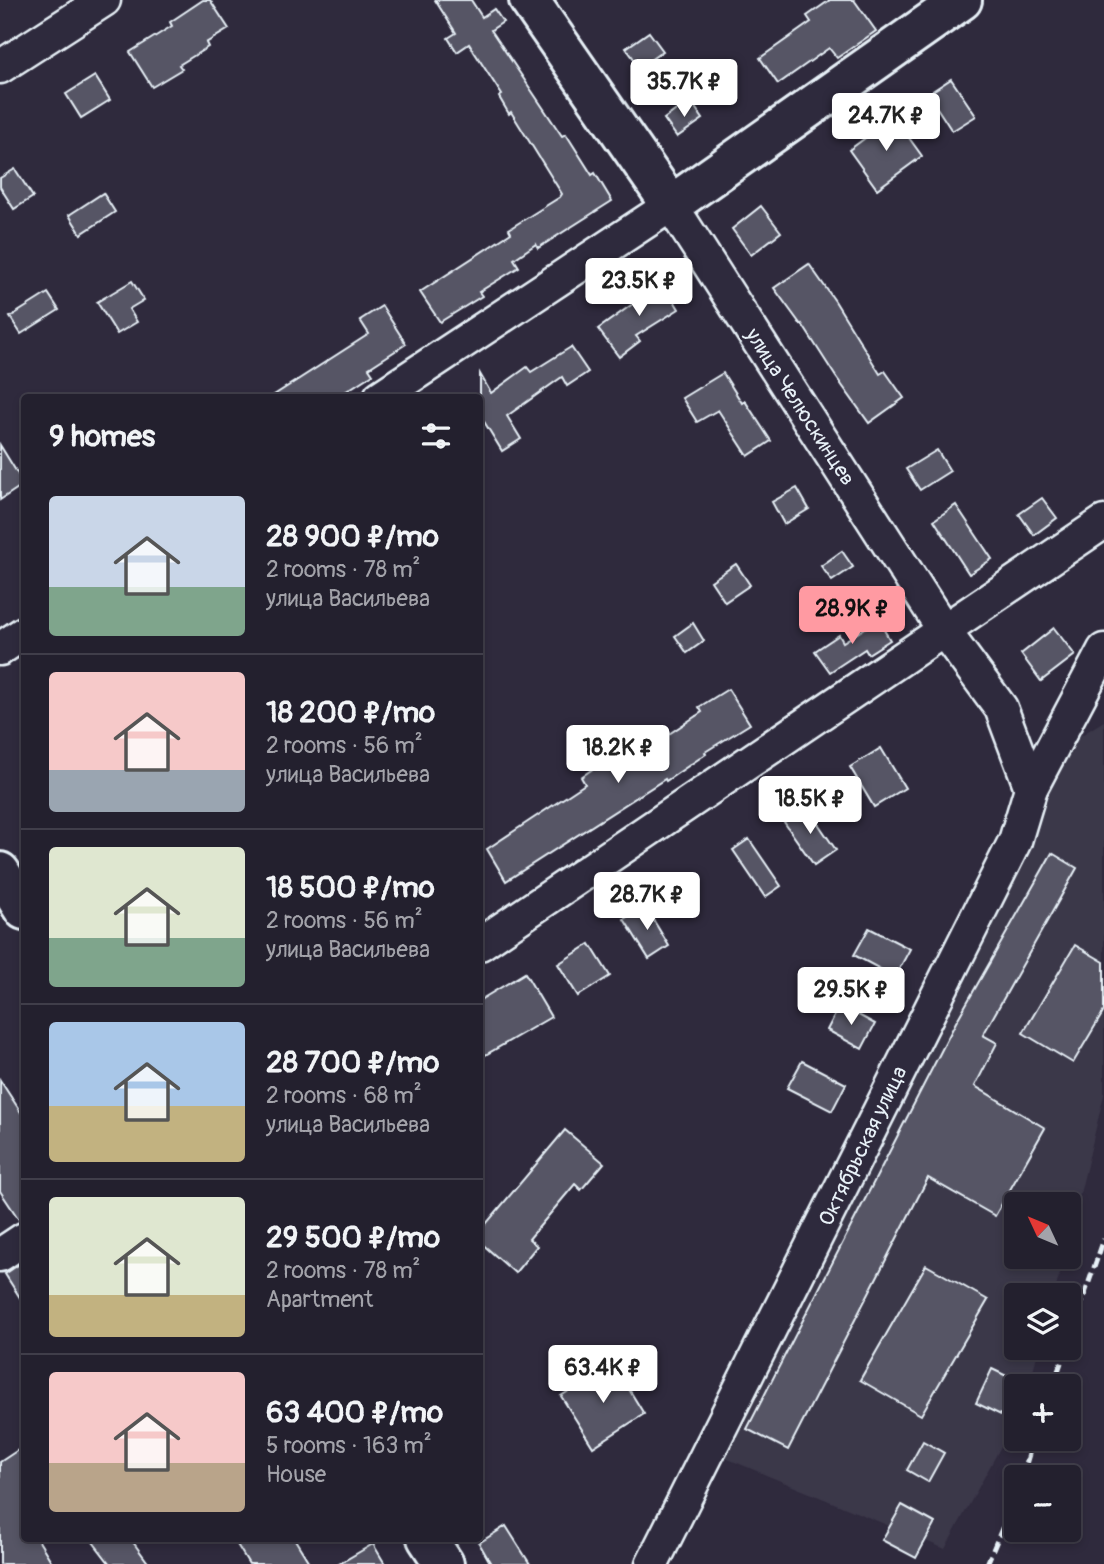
<!DOCTYPE html>
<html lang="en">
<head>
<meta charset="utf-8">
<style>
  body { margin:0; font-family:Pangolin,sans-serif; background:#2f2d3a; color:#f1f3f6; height:100vh; display:flex; flex-direction:column; font-size:26px; white-space:nowrap }
  * { box-sizing:border-box; margin:0 }
  p { font-size:23px; color:#a3a3aa }
  .icon { flex:none; width:38px; height:38px; fill:none; stroke:currentColor; stroke-width:2; stroke-linecap:round; stroke-linejoin:round }
  .map { position:relative; flex:1; overflow:hidden }
  .drawer { position:absolute; left:21px; top:394px; width:462px; height:1148px; display:flex; flex-direction:column; background:#23202e; border-radius:7px; box-shadow:0 4px 10px #0003,0 0 0 2px #403e4a }
  .drawer>* { flex:none }
  .needle { width:46px; rotate:314deg }
  .tools { position:absolute; left:1004px; top:1192px; display:grid; gap:14px }
  .tools a { display:grid; place-items:center; width:77px; height:77px; border-radius:7px; background:#23202e; box-shadow:0 4px 10px #0003,0 0 0 2px #403e4a; font-size:35px }
  .price { position:absolute; translate:-50% -60px; padding:0 16px; border-radius:7px; background:#fff; color:#222; font-size:23px; line-height:46px; filter:drop-shadow(0 2px 4px #0008) }
  .price::after { content:''; position:absolute; left:50%; top:42px; width:21px; height:16px; margin-left:-10px; background:inherit; clip-path:polygon(0 0,100% 0,50% 100%) }
  .price.selected { background:#ff9aa2; color:#111 }
  ul { padding:0; list-style:none }
  li { display:flex; align-items:center; gap:21px; height:175px; padding:0 28px }
  li+li { border-top:2px solid #403e4a }
  li span { display:grid; place-items:center; flex:none; width:196px; height:140px; border-radius:7px; color:#555 }
  li>.icon { margin-inline-start:auto }
  span .icon { width:84px; height:84px; fill:#fffc; stroke-width:1 }
  li b { font-size:30px }
  h2 { display:flex; justify-content:space-between; align-items:center; height:84px; padding:0 28px; font-size:30px }
  .map>svg:first-child { display:block }
  .built { fill:#3b3749 }
  .building { fill:#575565; stroke:#e8f1f8; stroke-width:2 }
  .lines { fill:none; stroke-linecap:round; stroke-linejoin:round }
  .minor-casing { stroke:#e8f1f8; stroke-width:37 }
  .major-casing { stroke:#e8f1f8; stroke-width:44 }
  .minor { stroke:#2f2a3d; stroke-width:32 }
  .major { stroke:#2f2a3d; stroke-width:38 }
  .rail { stroke:#e8f1f8; stroke-width:5; stroke-dasharray:10 5; stroke-linecap:butt }
  .labels { text-anchor:middle; dominant-baseline:central; stroke-width:5; stroke-linejoin:round; paint-order:stroke }
  .street-label { font-size:21px; fill:#e8f1f8; stroke:#2f2a3d }
</style>
</head>
<body>
<div class="map">
<svg width="1104" height="1564" viewBox="0 0 1104 1564">
  <rect width="100%" height="100%" fill="#2f2a3d"/>
  <filter id="ink" filterUnits="userSpaceOnUse"><feTurbulence type="fractalNoise" baseFrequency=".0143" numOctaves="2"/><feDisplacementMap in="SourceGraphic" scale="14" xChannelSelector="R" yChannelSelector="G"/><feConvolveMatrix kernelMatrix="1 2 1 2 8 2 1 2 1" color-interpolation-filters="sRGB"/></filter>
  <g filter="url(#ink)">
    <!-- built -->
    <path class="built" d="M 1104,721 L 1104,1095 L 1069,1239 L 1069,1204 L 1017,1204 L 1017,1256 L 1064,1257 L 1054,1295 L 1017,1295 L 1017,1348 L 1039,1348 L 1029,1386 L 1017,1386 L 1017,1417 L 945,1549 L 718,1455 L 1075,739 Z"/>
    <!-- building -->
    <g class="building">
      <path d="M 203,0 L 210,0 L 229,29 L 206,43 L 208,47 L 179,65 L 182,69 L 152,87 L 130,52 L 172,26 L 170,22 Z"/>
      <path d="M 435,0 L 471,0 L 482,17 L 494,9 L 503,22 L 491,30 L 562,136 L 566,134 L 592,175 L 595,173 L 612,201 L 538,248 L 536,244 L 514,259 L 519,267 L 479,292 L 482,296 L 440,322 L 420,292 L 511,233 L 509,229 L 560,197 L 562,194 L 511,112 L 509,114 L 499,97 L 502,95 L 469,44 L 457,52 L 448,38 L 456,33 Z"/>
      <path d="M 830,0 L 854,0 L 876,31 L 837,58 L 829,48 L 778,84 L 760,58 L 811,22 L 807,16 Z"/>
      <path d="M 649,32 L 663,51 L 640,67 L 626,48 Z"/>
      <path d="M 95,76 L 110,100 L 81,118 L 66,94 Z"/>
      <path d="M 951,79 L 976,116 L 952,131 L 928,94 Z"/>
      <path d="M 690,100 L 703,119 L 677,137 L 664,119 Z"/>
      <path d="M 894,117 L 922,156 L 877,189 L 849,150 Z"/>
      <path d="M 15,169 L 33,197 L 14,209 L 0,187 L 0,178 Z"/>
      <path d="M 103,193 L 115,212 L 81,234 L 69,215 Z"/>
      <path d="M 761,206 L 781,232 L 751,255 L 732,229 Z"/>
      <path d="M 809,264 L 835,301 L 880,374 L 885,371 L 904,398 L 869,423 L 836,377 L 802,324 L 801,325 L 774,288 Z"/>
      <path d="M 132,281 L 144,300 L 129,309 L 137,322 L 117,334 L 97,302 Z"/>
      <path d="M 662,281 L 679,309 L 636,336 L 640,341 L 619,357 L 598,329 L 634,303 L 632,300 Z"/>
      <path d="M 48,293 L 59,310 L 21,334 L 10,317 Z"/>
      <path d="M 382,306 L 406,344 L 369,368 L 373,374 L 337,397 L 271,397 L 369,334 L 360,320 Z"/>
      <path d="M 571,347 L 588,372 L 567,386 L 562,377 L 507,416 L 521,439 L 502,451 L 480,415 L 480,374 L 491,393 L 527,367 L 531,372 Z"/>
      <path d="M 723,373 L 742,403 L 745,401 L 771,441 L 748,456 L 718,410 L 697,422 L 682,398 Z"/>
      <path d="M 0,445 L 24,484 L 0,500 Z"/>
      <path d="M 937,450 L 950,471 L 920,490 L 906,469 Z"/>
      <path d="M 797,488 L 809,509 L 784,524 L 772,502 Z"/>
      <path d="M 1042,498 L 1057,518 L 1034,535 L 1019,514 Z"/>
      <path d="M 956,505 L 992,559 L 969,574 L 934,520 Z"/>
      <path d="M 842,551 L 853,567 L 832,581 L 821,566 Z"/>
      <path d="M 736,564 L 750,585 L 725,602 L 711,581 Z"/>
      <path d="M 878,620 L 890,640 L 868,654 L 865,649 L 830,672 L 815,651 L 839,635 L 843,642 Z"/>
      <path d="M 693,623 L 704,641 L 687,653 L 675,636 Z"/>
      <path d="M 1054,628 L 1075,655 L 1041,681 L 1021,654 Z"/>
      <path d="M 728,689 L 750,724 L 705,752 L 706,754 L 666,781 L 665,779 L 506,881 L 487,849 L 585,784 L 581,777 L 603,762 L 621,750 L 628,761 L 702,712 L 699,707 Z"/>
      <path d="M 881,748 L 905,788 L 874,807 L 850,767 Z"/>
      <path d="M 806,806 L 836,850 L 814,865 L 784,822 Z"/>
      <path d="M 749,839 L 781,886 L 765,897 L 733,850 Z"/>
      <path d="M 1052,853 L 1077,868 L 983,1035 L 997,1043 L 975,1086 L 1045,1128 L 995,1216 L 928,1178 L 788,1450 L 747,1429 L 956,1022 Z"/>
      <path d="M 645,906 L 669,946 L 649,959 L 624,919 Z"/>
      <path d="M 869,928 L 910,949 L 895,977 L 854,955 Z"/>
      <path d="M 590,944 L 610,976 L 578,996 L 558,964 Z"/>
      <path d="M 1075,945 L 1104,962 L 1104,1011 L 1073,1063 L 1023,1033 Z"/>
      <path d="M 525,973 L 551,1017 L 480,1058 L 480,1000 Z"/>
      <path d="M 840,1005 L 875,1024 L 862,1049 L 827,1030 Z"/>
      <path d="M 802,1061 L 846,1084 L 832,1111 L 787,1088 Z"/>
      <path d="M 0,1080 L 24,1117 L 24,1221 L 20,1221 L 0,1191 Z"/>
      <path d="M 565,1130 L 604,1163 L 581,1190 L 575,1184 L 529,1239 L 537,1246 L 515,1273 L 480,1242 L 480,1231 Z"/>
      <path d="M 24,1261 L 24,1304 L 5,1274 Z"/>
      <path d="M 926,1265 L 988,1300 L 921,1415 L 860,1380 Z"/>
      <path d="M 613,1363 L 644,1414 L 593,1447 L 561,1396 Z"/>
      <path d="M 992,1369 L 1017,1381 L 1017,1399 L 1007,1418 L 976,1403 Z"/>
      <path d="M 923,1441 L 944,1453 L 928,1482 L 907,1470 Z"/>
      <path d="M 24,1446 L 24,1538 L 37,1538 L 53,1564 L 0,1564 L 0,1462 Z"/>
      <path d="M 902,1505 L 935,1523 L 916,1558 L 882,1540 Z"/>
      <path d="M 506,1526 L 530,1564 L 491,1564 L 479,1543 Z"/>
      <path d="M 90,1538 L 130,1538 L 149,1564 L 110,1564 Z"/>
      <path d="M 233,1538 L 294,1538 L 310,1564 L 249,1564 Z"/>
      <path d="M 373,1544 L 385,1564 L 339,1564 Z"/>
    </g>
    <g class="lines">
      <defs>
        <g id="minor">
          <path d="M 0,67 L 104,0"/>
          <path d="M 380,397 L 671,205 L 945,632 L 1001,708 L 1031,788"/>
          <path d="M 0,649 L 24,633"/>
          <path d="M 480,944 L 1104,522"/>
          <path d="M 0,1255 L 24,1239"/>
          <path d="M 652,1564 L 1015,841 L 1031,788 L 1104,650"/>
        </g>
        <g id="major">
          <path d="M 529,0 L 671,205 L 962,0"/>
          <path d="M 0,872 L 24,910"/>
          <path d="M 427,1538 L 444,1564"/>
        </g>
      </defs>
      <!-- minor casing -->
      <use href="#minor" class="minor-casing"/>
      <!-- major casing -->
      <use href="#major" class="major-casing"/>
      <!-- minor -->
      <use href="#minor" class="minor"/>
      <!-- major -->
      <use href="#major" class="major"/>
      <!-- rail -->
      <g class="rail">
        <path d="M 1069,1339 L 1104,1239"/>
        <path d="M 1053,1386 L 1066,1348"/>
        <path d="M 1022,1477 L 1034,1438"/>
        <path d="M 987,1564 L 1017,1493"/>
      </g>
    </g>
  </g>
  <g class="labels">
    <!-- street labels -->
    <g class="street-label">
      <text transform="translate(800 407) rotate(57)">улица Челюскинцев</text>
      <text transform="translate(863 1146) rotate(-64)">Октябрьская улица</text>
    </g>
  </g>
</svg>
<div class="tools">
<a><svg class="needle" viewBox="-14 -14 28 28"><path d="M0-13l5 13h-10z" fill="#e53935"/><path d="M0 13l5-13h-10z" fill="#a3a3aa"/></svg></a>
<a><svg class="icon" aria-label="layers" viewBox="0 0 24 24"><path d="M12 4l9 5-9 5-9-5zM3 14l9 5 9-5"/></svg></a>
<a>+</a>
<a>−</a>
</div>
<b class="price" style="left:684px;top:119px">35.7K ₽</b>
<b class="price" style="left:886px;top:153px">24.7K ₽</b>
<b class="price" style="left:639px;top:318px">23.5K ₽</b>
<b class="price selected" style="left:852px;top:646px">28.9K ₽</b>
<b class="price" style="left:618px;top:785px">18.2K ₽</b>
<b class="price" style="left:810px;top:836px">18.5K ₽</b>
<b class="price" style="left:647px;top:932px">28.7K ₽</b>
<b class="price" style="left:851px;top:1027px">29.5K ₽</b>
<b class="price" style="left:603px;top:1405px">63.4K ₽</b>
<section class="drawer">
<h2>9 homes<svg class="icon" aria-label="filters" viewBox="0 0 24 24"><path d="M4 7h16M4 17h16"/><circle cx="9" cy="7" r="2"/><circle cx="15" cy="17" r="2"/></svg></h2>
<ul>
<li><span style="background:linear-gradient(#c9d6e8 65%,#7fa58c 0)"><svg class="icon" aria-label="home" viewBox="0 0 24 24"><path d="M3 11l9-7 9 7M6 9v11h12V9"/></svg></span><div><b>28 900 ₽/mo</b><p>2 rooms · 78 m²</p><p>улица Васильева</p></div></li>
<li><span style="background:linear-gradient(#f6c9c9 70%,#9aa5b1 0)"><svg class="icon" aria-label="home" viewBox="0 0 24 24"><path d="M3 11l9-7 9 7M6 9v11h12V9"/></svg></span><div><b>18 200 ₽/mo</b><p>2 rooms · 56 m²</p><p>улица Васильева</p></div></li>
<li><span style="background:linear-gradient(#dfe7d0 65%,#7fa58c 0)"><svg class="icon" aria-label="home" viewBox="0 0 24 24"><path d="M3 11l9-7 9 7M6 9v11h12V9"/></svg></span><div><b>18 500 ₽/mo</b><p>2 rooms · 56 m²</p><p>улица Васильева</p></div></li>
<li><span style="background:linear-gradient(#a9c7e8 60%,#c2b280 0)"><svg class="icon" aria-label="home" viewBox="0 0 24 24"><path d="M3 11l9-7 9 7M6 9v11h12V9"/></svg></span><div><b>28 700 ₽/mo</b><p>2 rooms · 68 m²</p><p>улица Васильева</p></div></li>
<li><span style="background:linear-gradient(#dfe7d0 70%,#c2b280 0)"><svg class="icon" aria-label="home" viewBox="0 0 24 24"><path d="M3 11l9-7 9 7M6 9v11h12V9"/></svg></span><div><b>29 500 ₽/mo</b><p>2 rooms · 78 m²</p><p>Apartment</p></div></li>
<li><span style="background:linear-gradient(#f6c9c9 65%,#b9a48a 0)"><svg class="icon" aria-label="home" viewBox="0 0 24 24"><path d="M3 11l9-7 9 7M6 9v11h12V9"/></svg></span><div><b>63 400 ₽/mo</b><p>5 rooms · 163 m²</p><p>House</p></div></li>
</ul>
</section>
</div>
</body>
</html>
